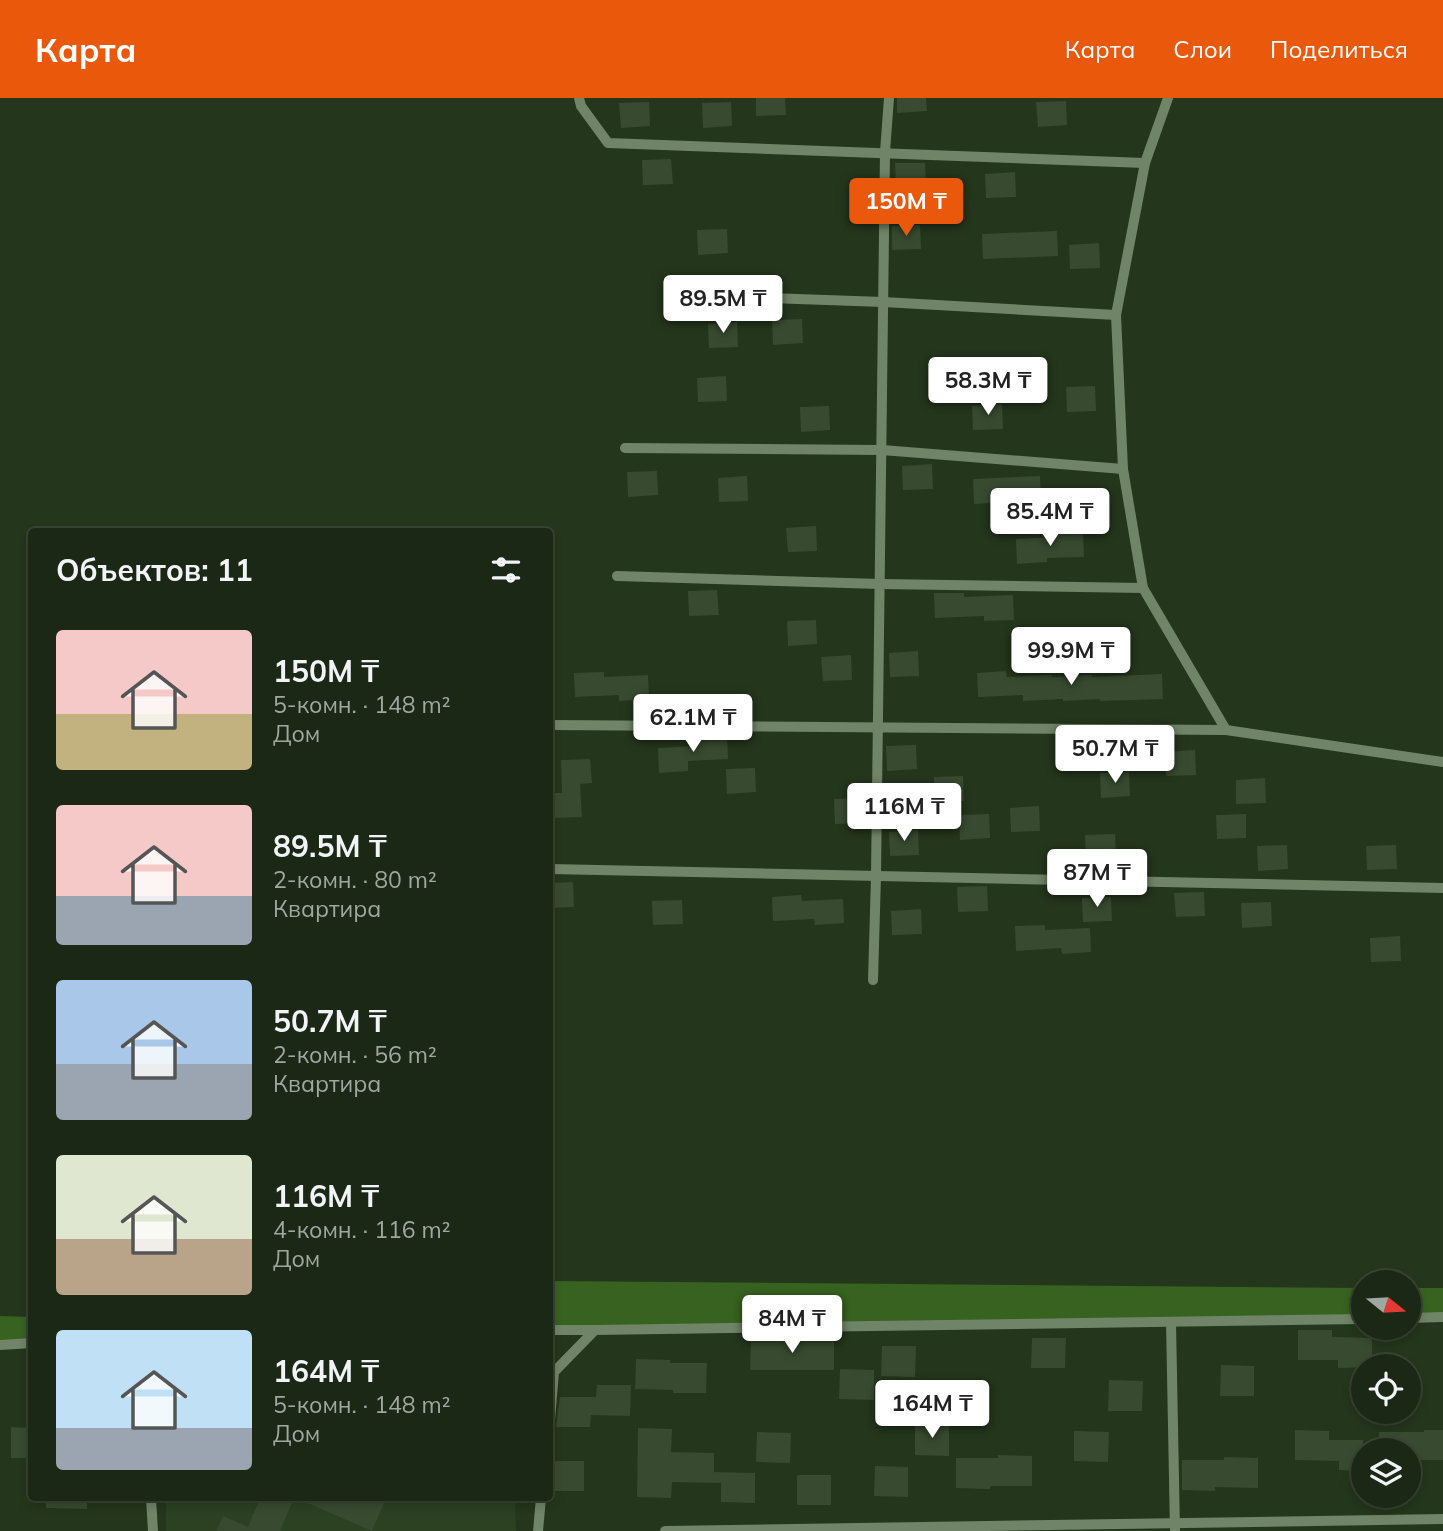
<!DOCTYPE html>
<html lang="ru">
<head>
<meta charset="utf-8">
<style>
  body { margin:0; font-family:Mulish,sans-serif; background:#283422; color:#f1f3f6; height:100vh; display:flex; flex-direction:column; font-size:26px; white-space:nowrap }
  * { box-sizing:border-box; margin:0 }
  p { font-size:23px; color:#a0a6a0 }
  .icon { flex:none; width:38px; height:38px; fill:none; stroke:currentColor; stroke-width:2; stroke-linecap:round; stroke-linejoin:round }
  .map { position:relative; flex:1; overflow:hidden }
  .side { position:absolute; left:28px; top:430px; width:525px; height:973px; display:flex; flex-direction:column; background:#1b2815; border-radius:7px; box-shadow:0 4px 10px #0003,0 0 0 2px #394434 }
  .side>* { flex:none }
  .needle { width:46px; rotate:108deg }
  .controls { position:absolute; left:1351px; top:1172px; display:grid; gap:14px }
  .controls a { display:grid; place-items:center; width:70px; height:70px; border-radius:50%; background:#1b2815; box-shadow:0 4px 10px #0003,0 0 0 2px #394434; font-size:35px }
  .price { position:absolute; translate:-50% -60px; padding:0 16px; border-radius:7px; background:#fff; color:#222; font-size:23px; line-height:46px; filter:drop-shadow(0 2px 4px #0008) }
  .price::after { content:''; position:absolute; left:50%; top:42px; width:21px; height:16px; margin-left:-10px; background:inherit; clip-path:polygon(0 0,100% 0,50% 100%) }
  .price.on { background:#ea580c; color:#fff }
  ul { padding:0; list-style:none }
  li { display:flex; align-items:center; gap:21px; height:175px; padding:0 28px }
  li span { display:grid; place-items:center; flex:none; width:196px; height:140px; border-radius:7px; color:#555 }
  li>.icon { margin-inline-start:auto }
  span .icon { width:84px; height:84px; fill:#fffc; stroke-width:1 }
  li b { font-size:30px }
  h2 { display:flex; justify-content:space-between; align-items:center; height:84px; padding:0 28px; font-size:30px }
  header { display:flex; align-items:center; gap:42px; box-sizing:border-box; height:98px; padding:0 35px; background:#ea580c; color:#fff }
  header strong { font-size:33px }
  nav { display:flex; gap:38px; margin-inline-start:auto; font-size:24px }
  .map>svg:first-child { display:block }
  .built { fill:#2b4122 }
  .green { fill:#37621f }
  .building { fill:#384b30 }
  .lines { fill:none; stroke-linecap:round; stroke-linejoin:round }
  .street { stroke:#708467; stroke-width:10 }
</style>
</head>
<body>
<header>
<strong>Карта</strong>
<nav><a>Карта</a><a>Слои</a><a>Поделиться</a></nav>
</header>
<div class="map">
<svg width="1443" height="1433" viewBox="0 0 1443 1433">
  <rect width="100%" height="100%" fill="#24361c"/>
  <!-- built -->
  <path class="built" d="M 166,1400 L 515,1400 L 516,1433 L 166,1433 Z"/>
  <!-- green -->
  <g class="green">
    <path d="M 550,1183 L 1363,1190 L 1363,1219 L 550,1232 Z"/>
    <path d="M 1409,1190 L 1443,1190 L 1443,1218 L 1409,1219 Z"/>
    <path d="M 0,1218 L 31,1219 L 31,1243 L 0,1244 Z"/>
  </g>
  <!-- building -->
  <g class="building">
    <path d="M 756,0 L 785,0 L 786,17 L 756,18 Z"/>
    <path d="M 897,0 L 926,0 L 927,13 L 897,15 Z"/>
    <path d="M 1066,3 L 1067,27 L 1038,29 L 1036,4 Z"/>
    <path d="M 649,4 L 650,28 L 621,30 L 619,5 Z"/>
    <path d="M 731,4 L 732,28 L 703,30 L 702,5 Z"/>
    <path d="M 671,61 L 673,86 L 643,87 L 642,62 Z"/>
    <path d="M 895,65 L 925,65 L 926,88 L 896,89 Z"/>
    <path d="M 1015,74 L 1016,99 L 986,100 L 985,76 Z"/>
    <path d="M 920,127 L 921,151 L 892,152 L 892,128 Z"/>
    <path d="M 727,131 L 728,155 L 698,157 L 697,132 Z"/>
    <path d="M 1057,133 L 1058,158 L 983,161 L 982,136 Z"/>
    <path d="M 1099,145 L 1100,170 L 1070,171 L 1069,147 Z"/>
    <path d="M 802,221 L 803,245 L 773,247 L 772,222 Z"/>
    <path d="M 737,224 L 738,249 L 709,250 L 708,226 Z"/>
    <path d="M 726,278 L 727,303 L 698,304 L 697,280 Z"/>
    <path d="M 1095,288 L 1096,313 L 1067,314 L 1066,289 Z"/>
    <path d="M 1002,306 L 1003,331 L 973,332 L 972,308 Z"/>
    <path d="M 829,308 L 830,332 L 801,334 L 800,309 Z"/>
    <path d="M 932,366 L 933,391 L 903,392 L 902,368 Z"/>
    <path d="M 657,373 L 658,397 L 628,399 L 627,374 Z"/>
    <path d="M 747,378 L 748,403 L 719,404 L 718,380 Z"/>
    <path d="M 1040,378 L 1041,402 L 974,406 L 973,381 Z"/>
    <path d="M 816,428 L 817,453 L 788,454 L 786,430 Z"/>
    <path d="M 1083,434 L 1084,459 L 1047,460 L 1047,464 L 1017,466 L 1016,441 L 1054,439 L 1054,436 Z"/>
    <path d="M 717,492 L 719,517 L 689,518 L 688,493 Z"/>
    <path d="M 934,495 L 964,495 L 964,499 L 1013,497 L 1014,522 L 984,523 L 984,518 L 935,520 Z"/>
    <path d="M 816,522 L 817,546 L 788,548 L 787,523 Z"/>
    <path d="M 918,553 L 919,578 L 890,579 L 889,555 Z"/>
    <path d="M 851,557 L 852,582 L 823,583 L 821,559 Z"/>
    <path d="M 1006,573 L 1007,579 L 1052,577 L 1052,579 L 1092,577 L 1092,579 L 1162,576 L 1163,601 L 1100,603 L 1100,601 L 1063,603 L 1063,601 L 1023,603 L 1023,597 L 978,599 L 977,575 Z"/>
    <path d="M 604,574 L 604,579 L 648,577 L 649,601 L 619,603 L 619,597 L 575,599 L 574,575 Z"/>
    <path d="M 727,637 L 728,661 L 688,663 L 688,673 L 659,675 L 658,650 L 697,648 L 697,638 Z"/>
    <path d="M 916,647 L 917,671 L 887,673 L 886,648 Z"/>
    <path d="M 1195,652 L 1196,677 L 1166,678 L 1165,654 Z"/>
    <path d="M 590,661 L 592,685 L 580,686 L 582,719 L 552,720 L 551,695 L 562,695 L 561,662 Z"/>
    <path d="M 755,670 L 756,694 L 727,696 L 726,671 Z"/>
    <path d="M 1129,674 L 1130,698 L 1101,700 L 1100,675 Z"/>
    <path d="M 963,678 L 964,703 L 935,704 L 934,679 Z"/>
    <path d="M 1265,680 L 1266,705 L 1236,706 L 1236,682 Z"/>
    <path d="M 864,700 L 865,725 L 835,726 L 834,701 Z"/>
    <path d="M 1039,708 L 1040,733 L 1011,734 L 1010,710 Z"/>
    <path d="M 989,716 L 990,740 L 960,742 L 959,717 Z"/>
    <path d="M 1246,716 L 1246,740 L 1217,741 L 1216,717 Z"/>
    <path d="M 918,732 L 919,757 L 890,758 L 889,734 Z"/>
    <path d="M 1115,736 L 1116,760 L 1086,762 L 1085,737 Z"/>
    <path d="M 1287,747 L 1288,771 L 1258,773 L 1257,748 Z"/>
    <path d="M 1396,747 L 1397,771 L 1367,772 L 1366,748 Z"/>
    <path d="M 573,784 L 574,809 L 550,810 L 550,785 Z"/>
    <path d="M 987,788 L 988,813 L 958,814 L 957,789 Z"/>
    <path d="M 1204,794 L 1205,818 L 1176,819 L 1174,795 Z"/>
    <path d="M 801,797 L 802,803 L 843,801 L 844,825 L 815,827 L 814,821 L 773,823 L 772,799 Z"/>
    <path d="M 1111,799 L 1112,823 L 1083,824 L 1082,800 Z"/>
    <path d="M 682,802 L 683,826 L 653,827 L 652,803 Z"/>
    <path d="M 1271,804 L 1272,828 L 1242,830 L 1241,805 Z"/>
    <path d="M 921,811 L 922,836 L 892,837 L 891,813 Z"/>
    <path d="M 1045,827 L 1045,832 L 1090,830 L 1091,854 L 1062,856 L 1061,850 L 1016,853 L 1015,828 Z"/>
    <path d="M 1400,838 L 1401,863 L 1371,864 L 1370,840 Z"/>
    <path d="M 1298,1232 L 1332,1232 L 1332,1239 L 1372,1240 L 1372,1269 L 1338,1270 L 1338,1262 L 1298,1262 Z"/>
    <path d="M 1032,1240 L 1066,1240 L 1065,1270 L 1031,1270 Z"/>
    <path d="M 800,1241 L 834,1242 L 834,1272 L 750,1272 L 751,1242 L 800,1243 Z"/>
    <path d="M 882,1248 L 916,1248 L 915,1279 L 881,1278 Z"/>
    <path d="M 636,1261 L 670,1262 L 670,1265 L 707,1265 L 706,1295 L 673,1295 L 673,1292 L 635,1291 Z"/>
    <path d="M 1221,1267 L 1254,1268 L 1254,1298 L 1220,1298 Z"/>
    <path d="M 840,1271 L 874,1272 L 874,1302 L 839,1301 Z"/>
    <path d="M 1109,1282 L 1143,1283 L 1142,1313 L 1108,1313 Z"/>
    <path d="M 597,1287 L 631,1287 L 630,1318 L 591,1317 L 590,1329 L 556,1329 L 560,1299 L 596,1299 Z"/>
    <path d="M 915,1327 L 949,1327 L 949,1358 L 915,1357 Z"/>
    <path d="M 11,1329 L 32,1330 L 32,1360 L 11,1360 Z"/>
    <path d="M 638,1330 L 672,1331 L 671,1354 L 714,1355 L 714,1374 L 755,1375 L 755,1405 L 721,1404 L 721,1385 L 672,1384 L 671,1400 L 637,1399 Z"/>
    <path d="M 1295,1332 L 1329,1333 L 1329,1342 L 1363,1342 L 1363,1373 L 1339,1372 L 1339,1363 L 1295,1362 Z"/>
    <path d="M 1424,1332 L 1443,1332 L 1443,1362 L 1409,1362 L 1409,1353 L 1379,1353 L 1379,1334 L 1424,1334 Z"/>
    <path d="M 1074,1333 L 1109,1334 L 1108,1364 L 1074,1363 Z"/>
    <path d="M 757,1334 L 791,1335 L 790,1365 L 756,1364 Z"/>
    <path d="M 998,1357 L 1032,1358 L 1032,1388 L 990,1388 L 990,1391 L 956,1390 L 956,1360 L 998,1360 Z"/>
    <path d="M 1224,1359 L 1258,1360 L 1258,1390 L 1215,1389 L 1215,1393 L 1182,1392 L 1182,1362 L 1224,1362 Z"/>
    <rect x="550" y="1363" width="34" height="30"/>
    <path d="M 875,1368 L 908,1369 L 908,1399 L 874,1398 Z"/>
    <rect x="797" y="1377" width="34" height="30"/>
    <path d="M 46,1400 L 87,1400 L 87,1411 L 46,1410 Z"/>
    <path d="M 260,1400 L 294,1400 L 280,1433 L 216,1433 L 223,1418 L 248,1429 Z"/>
    <path d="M 296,1400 L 386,1400 L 372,1433 Z"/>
  </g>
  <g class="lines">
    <!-- street -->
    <g class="street">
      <path d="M 579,0 L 581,8 L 608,45 L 1145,65"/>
      <path d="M 1168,0 L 1145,65 L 1116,217 L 1123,371 L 1143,490 L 1226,632"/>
      <path d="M 682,197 L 883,204 L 1116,217"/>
      <path d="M 625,350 L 882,352 L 1123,371"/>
      <path d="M 617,478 L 880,486 L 1143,490"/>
      <path d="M 550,627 L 1226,632 L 1443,664"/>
      <path d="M 550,771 L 1443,790"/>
      <path d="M 873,882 L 876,778 L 885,54 L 889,0"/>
      <path d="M 1409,1220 L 1443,1219"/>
      <path d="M 1171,1224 L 1175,1433"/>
      <path d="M 550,1232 L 595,1232"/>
      <path d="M 0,1247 L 32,1245"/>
      <path d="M 550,1321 L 554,1274 L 595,1232 L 1363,1221"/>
      <path d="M 151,1400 L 153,1433"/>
      <path d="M 538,1433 L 541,1400"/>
      <path d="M 665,1433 L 1443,1421"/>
    </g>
  </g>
</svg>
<div class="controls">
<a><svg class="needle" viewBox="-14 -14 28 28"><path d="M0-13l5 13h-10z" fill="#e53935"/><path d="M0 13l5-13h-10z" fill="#a0a6a0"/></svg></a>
<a><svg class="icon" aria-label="locate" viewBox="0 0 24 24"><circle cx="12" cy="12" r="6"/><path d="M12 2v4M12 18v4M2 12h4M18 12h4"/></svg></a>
<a><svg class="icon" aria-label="layers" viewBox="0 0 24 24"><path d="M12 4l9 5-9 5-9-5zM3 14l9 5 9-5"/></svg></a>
</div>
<b class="price on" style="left:906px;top:140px">150M ₸</b>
<b class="price" style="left:723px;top:237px">89.5M ₸</b>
<b class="price" style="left:988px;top:319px">58.3M ₸</b>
<b class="price" style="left:1050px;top:450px">85.4M ₸</b>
<b class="price" style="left:1071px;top:589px">99.9M ₸</b>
<b class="price" style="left:693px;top:656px">62.1M ₸</b>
<b class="price" style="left:1115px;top:687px">50.7M ₸</b>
<b class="price" style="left:904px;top:745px">116M ₸</b>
<b class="price" style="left:1097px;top:811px">87M ₸</b>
<b class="price" style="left:792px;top:1257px">84M ₸</b>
<b class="price" style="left:932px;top:1342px">164M ₸</b>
<section class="side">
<h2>Объектов: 11<svg class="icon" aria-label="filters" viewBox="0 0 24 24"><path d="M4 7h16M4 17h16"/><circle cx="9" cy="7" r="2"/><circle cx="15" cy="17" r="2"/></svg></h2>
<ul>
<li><span style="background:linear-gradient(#f6c9c9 60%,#c2b280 0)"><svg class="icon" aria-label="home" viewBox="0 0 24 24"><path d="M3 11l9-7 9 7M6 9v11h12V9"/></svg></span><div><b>150M ₸</b><p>5-комн. · 148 m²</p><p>Дом</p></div></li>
<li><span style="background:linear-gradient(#f6c9c9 65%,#9aa5b1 0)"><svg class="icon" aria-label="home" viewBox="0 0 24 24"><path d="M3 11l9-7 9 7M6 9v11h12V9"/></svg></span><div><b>89.5M ₸</b><p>2-комн. · 80 m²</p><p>Квартира</p></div></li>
<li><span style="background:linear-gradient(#a9c7e8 60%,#9aa5b1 0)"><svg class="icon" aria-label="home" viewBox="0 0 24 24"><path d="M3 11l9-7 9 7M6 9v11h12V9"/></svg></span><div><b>50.7M ₸</b><p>2-комн. · 56 m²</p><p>Квартира</p></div></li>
<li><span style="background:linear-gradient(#dfe7d0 60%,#b9a48a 0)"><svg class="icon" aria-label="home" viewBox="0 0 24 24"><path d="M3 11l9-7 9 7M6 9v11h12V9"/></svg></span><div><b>116M ₸</b><p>4-комн. · 116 m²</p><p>Дом</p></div></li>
<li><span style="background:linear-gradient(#bfe0f5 70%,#9aa5b1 0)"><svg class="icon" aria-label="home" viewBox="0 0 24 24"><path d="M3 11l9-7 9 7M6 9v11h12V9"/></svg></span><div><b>164M ₸</b><p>5-комн. · 148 m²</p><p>Дом</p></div></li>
</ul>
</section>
</div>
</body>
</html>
